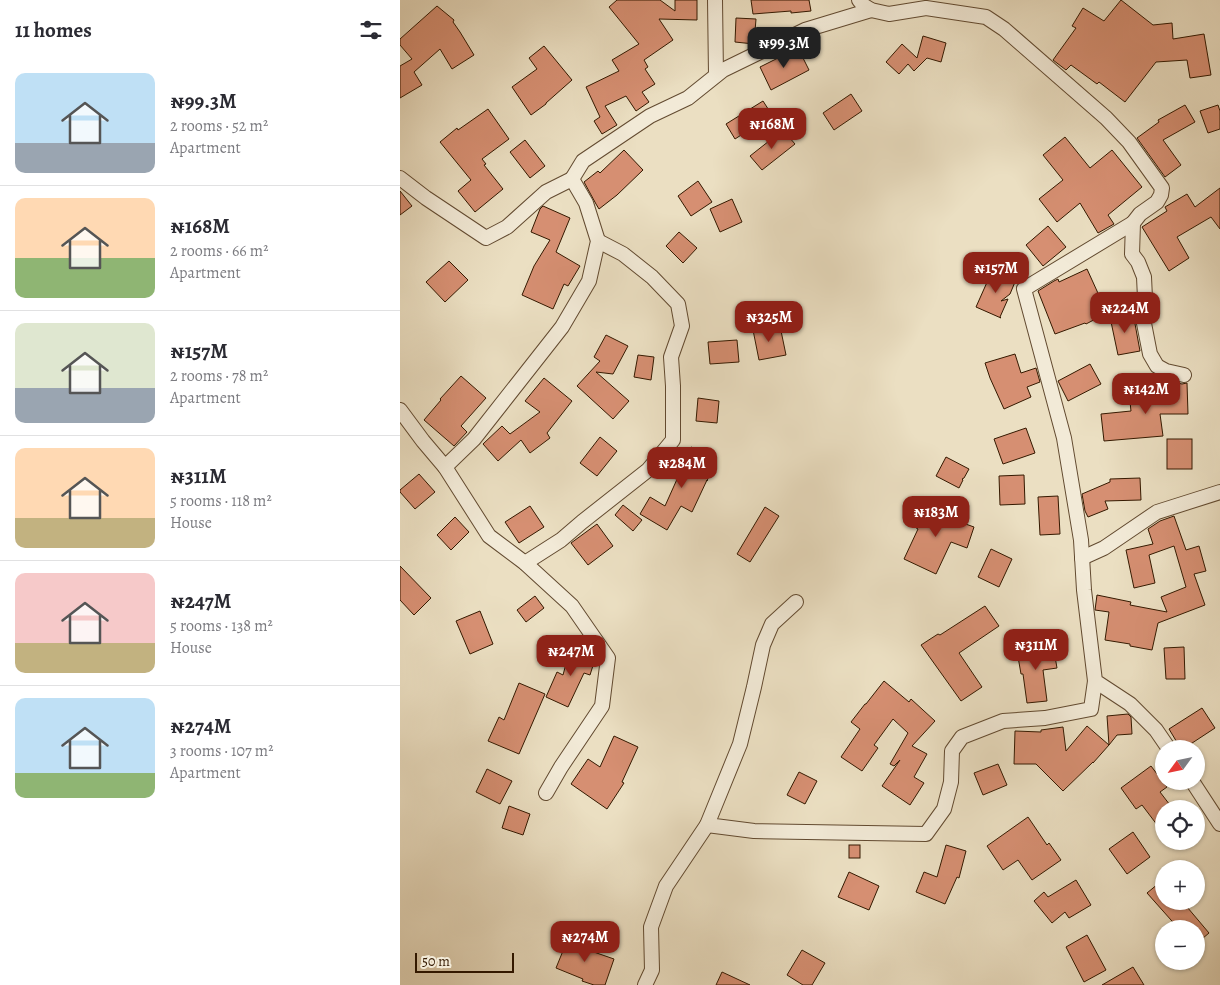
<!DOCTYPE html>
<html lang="en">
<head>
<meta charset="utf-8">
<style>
  body { margin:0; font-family:Alegreya,serif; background:#f7f7f7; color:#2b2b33; height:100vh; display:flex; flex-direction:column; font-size:19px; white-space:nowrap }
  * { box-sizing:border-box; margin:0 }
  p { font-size:16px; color:#7c7c81 }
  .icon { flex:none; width:28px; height:28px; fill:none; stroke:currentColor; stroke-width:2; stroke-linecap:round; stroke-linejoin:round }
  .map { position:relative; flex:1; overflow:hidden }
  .panel { display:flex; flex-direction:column; background:#fff; width:400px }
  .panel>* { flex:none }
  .needle { width:32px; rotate:237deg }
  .buttons { position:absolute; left:755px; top:740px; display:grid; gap:10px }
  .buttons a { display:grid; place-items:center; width:50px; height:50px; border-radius:50%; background:#fff; box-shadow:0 1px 4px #0004; font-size:25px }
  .scale { position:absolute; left:15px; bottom:12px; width:99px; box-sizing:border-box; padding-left:5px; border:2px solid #341900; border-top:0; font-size:14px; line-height:18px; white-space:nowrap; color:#341900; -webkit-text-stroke:4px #f2ead7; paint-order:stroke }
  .price { position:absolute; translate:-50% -42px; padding:0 11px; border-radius:10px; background:#8f2418; color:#fff; font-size:16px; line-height:32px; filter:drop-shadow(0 1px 2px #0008) }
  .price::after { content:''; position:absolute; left:50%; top:30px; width:15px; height:11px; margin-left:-8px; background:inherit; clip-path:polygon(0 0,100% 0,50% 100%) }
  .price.current { background:#222; color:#fff }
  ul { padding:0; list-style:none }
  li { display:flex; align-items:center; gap:15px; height:125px; padding:0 15px }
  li+li { border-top:1px solid #e1e1e2 }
  li span { display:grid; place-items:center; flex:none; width:140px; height:100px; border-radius:10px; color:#555 }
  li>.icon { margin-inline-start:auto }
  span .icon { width:60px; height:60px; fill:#fffc; stroke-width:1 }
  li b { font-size:21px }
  h2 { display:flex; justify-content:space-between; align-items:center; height:60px; padding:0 15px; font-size:21px }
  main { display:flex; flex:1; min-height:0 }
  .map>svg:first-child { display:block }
  .building { fill:#d68f72; stroke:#341900 }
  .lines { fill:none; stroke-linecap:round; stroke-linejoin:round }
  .minor-casing { stroke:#624a30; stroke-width:16 }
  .minor { stroke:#f2ead7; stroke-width:14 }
</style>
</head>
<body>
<main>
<section class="panel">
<h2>11 homes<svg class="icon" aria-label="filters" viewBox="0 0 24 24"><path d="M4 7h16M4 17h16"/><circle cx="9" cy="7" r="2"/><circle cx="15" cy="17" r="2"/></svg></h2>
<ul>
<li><span style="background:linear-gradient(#bfe0f5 70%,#9aa5b1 0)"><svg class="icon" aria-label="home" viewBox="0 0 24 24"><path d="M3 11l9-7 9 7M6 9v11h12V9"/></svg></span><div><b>₦99.3M</b><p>2 rooms · 52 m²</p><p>Apartment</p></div></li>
<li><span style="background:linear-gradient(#ffd9b3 60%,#8fb573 0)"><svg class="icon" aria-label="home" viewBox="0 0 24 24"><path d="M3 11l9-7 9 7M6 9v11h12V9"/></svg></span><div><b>₦168M</b><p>2 rooms · 66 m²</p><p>Apartment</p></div></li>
<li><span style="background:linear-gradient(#dfe7d0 65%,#9aa5b1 0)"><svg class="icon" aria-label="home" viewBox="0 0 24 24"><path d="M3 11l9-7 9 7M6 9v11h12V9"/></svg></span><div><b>₦157M</b><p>2 rooms · 78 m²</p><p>Apartment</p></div></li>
<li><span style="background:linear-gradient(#ffd9b3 70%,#c2b280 0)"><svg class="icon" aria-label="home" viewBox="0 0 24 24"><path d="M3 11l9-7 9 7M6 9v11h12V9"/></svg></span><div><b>₦311M</b><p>5 rooms · 118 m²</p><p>House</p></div></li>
<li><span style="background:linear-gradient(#f6c9c9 70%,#c2b280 0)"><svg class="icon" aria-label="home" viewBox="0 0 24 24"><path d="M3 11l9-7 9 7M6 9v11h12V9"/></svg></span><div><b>₦247M</b><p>5 rooms · 138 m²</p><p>House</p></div></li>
<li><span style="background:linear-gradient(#bfe0f5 75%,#8fb573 0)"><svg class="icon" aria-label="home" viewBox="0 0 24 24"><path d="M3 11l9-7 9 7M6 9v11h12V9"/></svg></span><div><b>₦274M</b><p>3 rooms · 107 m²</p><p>Apartment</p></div></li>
</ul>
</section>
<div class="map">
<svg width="820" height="985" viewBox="0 0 820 985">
  <rect width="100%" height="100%" fill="#ebdfc2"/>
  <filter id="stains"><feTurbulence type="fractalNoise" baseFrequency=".004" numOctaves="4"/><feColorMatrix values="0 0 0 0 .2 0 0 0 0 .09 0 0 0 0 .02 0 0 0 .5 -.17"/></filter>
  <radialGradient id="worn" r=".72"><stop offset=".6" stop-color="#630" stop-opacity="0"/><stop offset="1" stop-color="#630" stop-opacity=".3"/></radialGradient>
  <!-- building -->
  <g class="building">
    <path d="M 217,0 L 260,0 L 275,11 L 275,0 L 297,0 L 297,20 L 259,19 L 273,40 L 244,60 L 248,67 L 245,69 L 255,84 L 242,92 L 249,102 L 236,111 L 226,96 L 205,106 L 217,125 L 202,134 L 194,121 L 200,117 L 186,87 L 219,71 L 212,60 L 239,44 L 209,7 Z"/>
    <path d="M 351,0 L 409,0 L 411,11 L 391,13 L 391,11 L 353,14 Z"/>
    <path d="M 721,0 L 753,25 L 772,23 L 773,39 L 804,34 L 811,75 L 790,78 L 787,60 L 756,62 L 725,102 L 699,82 L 697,84 L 671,65 L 666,70 L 653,60 L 676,28 L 672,26 L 683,8 L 704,21 Z"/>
    <path d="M 37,6 L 54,20 L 53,22 L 60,32 L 74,55 L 52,69 L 40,49 L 14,72 L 22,85 L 0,98 L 0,66 L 12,59 L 0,45 L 0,39 Z"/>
    <path d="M 336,18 L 356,19 L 354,44 L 335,42 Z"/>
    <path d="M 523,36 L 546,43 L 541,62 L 527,58 L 514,71 L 508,64 L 499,74 L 486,62 L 502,44 L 517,58 Z"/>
    <path d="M 144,46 L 172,80 L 146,103 L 146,104 L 131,115 L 112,87 L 137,69 L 129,58 Z"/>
    <path d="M 398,48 L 409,70 L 371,90 L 360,67 Z"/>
    <path d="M 451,94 L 462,111 L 434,130 L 423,113 Z"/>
    <path d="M 363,101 L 372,115 L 335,139 L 326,124 Z"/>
    <path d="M 785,105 L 795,122 L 763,140 L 781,165 L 765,177 L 737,138 L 759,122 L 758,120 Z"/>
    <path d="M 818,105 L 820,111 L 820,129 L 808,133 L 800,111 Z"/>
    <path d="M 88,109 L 109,139 L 82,159 L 86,164 L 84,165 L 103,189 L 75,212 L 58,191 L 71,180 L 40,142 L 57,128 L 58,130 Z"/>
    <path d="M 383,130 L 395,144 L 362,170 L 350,156 Z"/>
    <path d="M 665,137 L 690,168 L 712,150 L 742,187 L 708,215 L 714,224 L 698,233 L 680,203 L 657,222 L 639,199 L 663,180 L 643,155 Z"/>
    <path d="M 125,140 L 145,166 L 130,178 L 110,152 Z"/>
    <path d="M 224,150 L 243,170 L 217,195 L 199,209 L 196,204 L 184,182 L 198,171 L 200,173 Z"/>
    <path d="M 298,181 L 312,202 L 291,216 L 278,196 Z"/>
    <path d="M 820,188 L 820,229 L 811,217 L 777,237 L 789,258 L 769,271 L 742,227 L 767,211 L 765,207 L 787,194 L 795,207 Z"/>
    <path d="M 0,191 L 12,206 L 0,215 Z"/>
    <path d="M 332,199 L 342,222 L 320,232 L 310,209 Z"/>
    <path d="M 143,206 L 170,218 L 156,252 L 180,266 L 168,286 L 164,284 L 153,309 L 122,295 L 134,266 L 150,240 L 131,232 L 140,209 Z"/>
    <path d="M 648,226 L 666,247 L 643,266 L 626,245 Z"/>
    <path d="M 279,232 L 297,248 L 283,263 L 266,246 Z"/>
    <path d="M 49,261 L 68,280 L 45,302 L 26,282 Z"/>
    <path d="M 687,269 L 707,313 L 686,324 L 685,323 L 655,334 L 638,291 L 654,281 L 658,279 L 659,282 Z"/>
    <path d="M 592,271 L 615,282 L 610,294 L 601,301 L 608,299 L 600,317 L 601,318 L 576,307 Z"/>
    <path d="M 733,313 L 740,351 L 718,355 L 710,317 Z"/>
    <path d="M 380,326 L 386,355 L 359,360 L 353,330 Z"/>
    <path d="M 206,335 L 228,346 L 213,374 L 196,372 L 229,401 L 213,419 L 177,386 L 200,361 L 194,357 Z"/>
    <path d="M 337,340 L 339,362 L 310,364 L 308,342 Z"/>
    <path d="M 615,354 L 621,373 L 636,368 L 640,382 L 627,387 L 631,397 L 604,409 L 590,378 L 585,363 Z"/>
    <path d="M 238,355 L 254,357 L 251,380 L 234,377 Z"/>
    <path d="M 690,364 L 701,384 L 668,401 L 658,381 Z"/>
    <path d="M 61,376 L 86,398 L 61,426 L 67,432 L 54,446 L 24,420 L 41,400 L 40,399 Z"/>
    <path d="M 144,378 L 172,401 L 147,433 L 150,438 L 130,453 L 121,440 L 98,461 L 83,444 L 102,426 L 110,434 L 140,412 L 125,401 Z"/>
    <path d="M 764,380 L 782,384 L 787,383 L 788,414 L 760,414 L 763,436 L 704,441 L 701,414 L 731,411 L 730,402 L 765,398 Z"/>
    <path d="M 298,398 L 319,401 L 317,423 L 296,421 Z"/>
    <path d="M 626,428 L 635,453 L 603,464 L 594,439 Z"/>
    <path d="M 200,437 L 217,451 L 197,476 L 180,463 Z"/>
    <rect x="767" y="439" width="25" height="30"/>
    <path d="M 291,447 L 316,457 L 307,481 L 307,480 L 292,512 L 281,506 L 267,530 L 240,514 L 250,497 L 265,506 L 278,477 L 279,477 Z"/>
    <path d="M 546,457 L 569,469 L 564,478 L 562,479 L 563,480 L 559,488 L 536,476 Z"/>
    <path d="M 19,474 L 35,492 L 15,509 L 0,492 L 0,490 Z"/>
    <path d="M 624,475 L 625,504 L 600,505 L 599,476 Z"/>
    <path d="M 740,478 L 741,500 L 705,501 L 708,509 L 688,517 L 685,511 L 682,494 L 710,482 L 710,479 Z"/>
    <path d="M 658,496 L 660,534 L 640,535 L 638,497 Z"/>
    <path d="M 523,504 L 547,515 L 546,517 L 574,527 L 567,548 L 551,542 L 536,574 L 504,559 L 518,529 L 513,526 Z"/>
    <path d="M 223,505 L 242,520 L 233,531 L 215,515 Z"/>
    <path d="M 130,506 L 144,527 L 119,543 L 105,522 Z"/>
    <path d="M 365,507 L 379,516 L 350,562 L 337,554 Z"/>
    <path d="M 774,516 L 786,550 L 799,546 L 806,571 L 794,574 L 805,605 L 758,623 L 752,650 L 730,646 L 730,644 L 705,640 L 709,612 L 695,610 L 697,595 L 731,602 L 730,605 L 767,612 L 761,597 L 786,587 L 774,546 L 749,555 L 755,583 L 734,588 L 726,550 L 753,544 L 748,529 L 760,521 Z"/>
    <path d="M 55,517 L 69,532 L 51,550 L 37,535 Z"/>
    <path d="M 197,524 L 213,546 L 188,565 L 171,543 Z"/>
    <path d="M 591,549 L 612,559 L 599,587 L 578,577 Z"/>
    <path d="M 0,566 L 31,598 L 14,615 L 0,600 Z"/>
    <path d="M 135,596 L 144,608 L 126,622 L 117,610 Z"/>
    <path d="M 585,606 L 599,626 L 559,653 L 582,687 L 561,701 L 521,645 L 538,634 L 540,635 Z"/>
    <path d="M 80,611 L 93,644 L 70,654 L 56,621 Z"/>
    <path d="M 653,645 L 657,668 L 643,670 L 647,701 L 627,703 L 623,674 L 621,674 L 617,651 Z"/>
    <path d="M 784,647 L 785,679 L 766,679 L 764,648 Z"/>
    <path d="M 170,649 L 196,656 L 190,675 L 184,673 L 168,707 L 146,697 L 157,672 L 163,675 Z"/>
    <path d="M 484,681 L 509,702 L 511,699 L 535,721 L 512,746 L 527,754 L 514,777 L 524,783 L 510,805 L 482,786 L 500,760 L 494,766 L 490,764 L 508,733 L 493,719 L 474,745 L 478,748 L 462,771 L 441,757 L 460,729 L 451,722 L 465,704 L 466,704 Z"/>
    <path d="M 119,683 L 145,694 L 119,754 L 88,741 L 99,717 L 104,720 Z"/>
    <path d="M 802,708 L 815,728 L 783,749 L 781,749 L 769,729 Z"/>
    <path d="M 728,714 L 731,717 L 732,734 L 717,735 L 709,745 L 707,716 Z"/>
    <path d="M 687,726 L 709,745 L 693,763 L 693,762 L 663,791 L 636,764 L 614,764 L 615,731 L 641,732 L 641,730 L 663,727 L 666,751 Z"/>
    <path d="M 214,736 L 238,747 L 222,782 L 224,783 L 207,809 L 171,784 L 188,759 L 200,767 Z"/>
    <path d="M 598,764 L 607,785 L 583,795 L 574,773 Z"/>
    <path d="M 751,766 L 767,787 L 760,792 L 773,809 L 764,809 L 764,834 L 742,805 L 736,809 L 721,788 Z"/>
    <path d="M 87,769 L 112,781 L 100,804 L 76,792 Z"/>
    <path d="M 399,772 L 417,781 L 405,804 L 387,795 Z"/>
    <path d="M 109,806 L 130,814 L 123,835 L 102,828 Z"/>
    <path d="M 628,817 L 647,845 L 649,843 L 661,860 L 632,880 L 618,860 L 603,870 L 587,846 Z"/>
    <path d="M 733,832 L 750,857 L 727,874 L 709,849 Z"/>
    <rect x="449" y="845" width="11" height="13"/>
    <path d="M 546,845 L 566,851 L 559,878 L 557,877 L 545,904 L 516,892 L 524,872 L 537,877 Z"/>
    <path d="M 449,872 L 479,886 L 469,910 L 438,897 Z"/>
    <path d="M 764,879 L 764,901 L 782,901 L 809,933 L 796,944 L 796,929 L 779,929 L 747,893 Z"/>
    <path d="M 676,880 L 691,905 L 669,918 L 665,912 L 652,923 L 634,901 L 644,892 L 648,897 Z"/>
    <path d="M 687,935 L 706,970 L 684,982 L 666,947 Z"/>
    <path d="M 169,936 L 190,945 L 188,950 L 214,959 L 205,985 L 194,985 L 182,981 L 183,979 L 156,968 Z"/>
    <path d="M 402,950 L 425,963 L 412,985 L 403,985 L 387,975 Z"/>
    <path d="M 733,967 L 744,985 L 702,985 Z"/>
    <path d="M 322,972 L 350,985 L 316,985 Z"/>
  </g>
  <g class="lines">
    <defs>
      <g id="minor">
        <path d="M 315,0 L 316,75"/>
        <path d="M 459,0 L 463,5 L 471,10 L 489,14 L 526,8 L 586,17 L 604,29 L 706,118 L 729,142 L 762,188 L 761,195 L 757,202 L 740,214 L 733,223 L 732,254 L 738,262 L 744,277 L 745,298 L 741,308 L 750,354 L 757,366 L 766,371 L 784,375"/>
        <path d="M 0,178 L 26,198 L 86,238 L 107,227 L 146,192 L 172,179"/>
        <path d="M 733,223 L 624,289 L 664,438 L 681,540 L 684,590 L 695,681 L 730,704 L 756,730 L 769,749"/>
        <path d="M 0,410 L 23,441 L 45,467 L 74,439 L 162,327 L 189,281 L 198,241 L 186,203 L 172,179 L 183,161 L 250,116 L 288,98 L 323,70 L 405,30 L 471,10"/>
        <path d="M 45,467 L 89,536 L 125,563 L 172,606 L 208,658 L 202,706 L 161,767 L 146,793"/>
        <path d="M 682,558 L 704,548 L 757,512 L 820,492"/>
        <path d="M 125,563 L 161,540 L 182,522 L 248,470 L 273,440 L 273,386 L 271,357 L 282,326 L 278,304 L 252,277 L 223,254 L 198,241"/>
        <path d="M 396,602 L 372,624 L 363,645 L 354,687 L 340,744 L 307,825 L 354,831 L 526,834 L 544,809 L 551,782 L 552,751 L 562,737 L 603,721 L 645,718 L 691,709 L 695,681"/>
        <path d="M 792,781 L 820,824"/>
        <path d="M 245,985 L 252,970 L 251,927 L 266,886 L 307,825"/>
      </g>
    </defs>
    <!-- minor casing -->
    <use href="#minor" class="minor-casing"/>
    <!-- minor -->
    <use href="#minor" class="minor"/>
  </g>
  <rect width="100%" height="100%" filter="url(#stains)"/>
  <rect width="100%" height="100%" fill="url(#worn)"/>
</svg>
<div class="buttons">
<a><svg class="needle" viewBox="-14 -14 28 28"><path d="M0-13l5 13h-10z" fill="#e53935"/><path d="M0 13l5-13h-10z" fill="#7c7c81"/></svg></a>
<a><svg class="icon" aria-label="locate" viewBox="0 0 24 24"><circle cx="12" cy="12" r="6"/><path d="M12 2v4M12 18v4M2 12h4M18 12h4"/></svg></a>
<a>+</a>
<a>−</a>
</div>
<div class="scale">50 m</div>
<b class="price current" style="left:384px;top:69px">₦99.3M</b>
<b class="price" style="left:372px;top:150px">₦168M</b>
<b class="price" style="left:596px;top:294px">₦157M</b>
<b class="price" style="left:725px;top:334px">₦224M</b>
<b class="price" style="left:369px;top:343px">₦325M</b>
<b class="price" style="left:746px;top:415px">₦142M</b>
<b class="price" style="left:282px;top:489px">₦284M</b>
<b class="price" style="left:536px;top:538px">₦183M</b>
<b class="price" style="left:636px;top:671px">₦311M</b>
<b class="price" style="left:171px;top:677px">₦247M</b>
<b class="price" style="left:185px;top:963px">₦274M</b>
</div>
</main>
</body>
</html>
